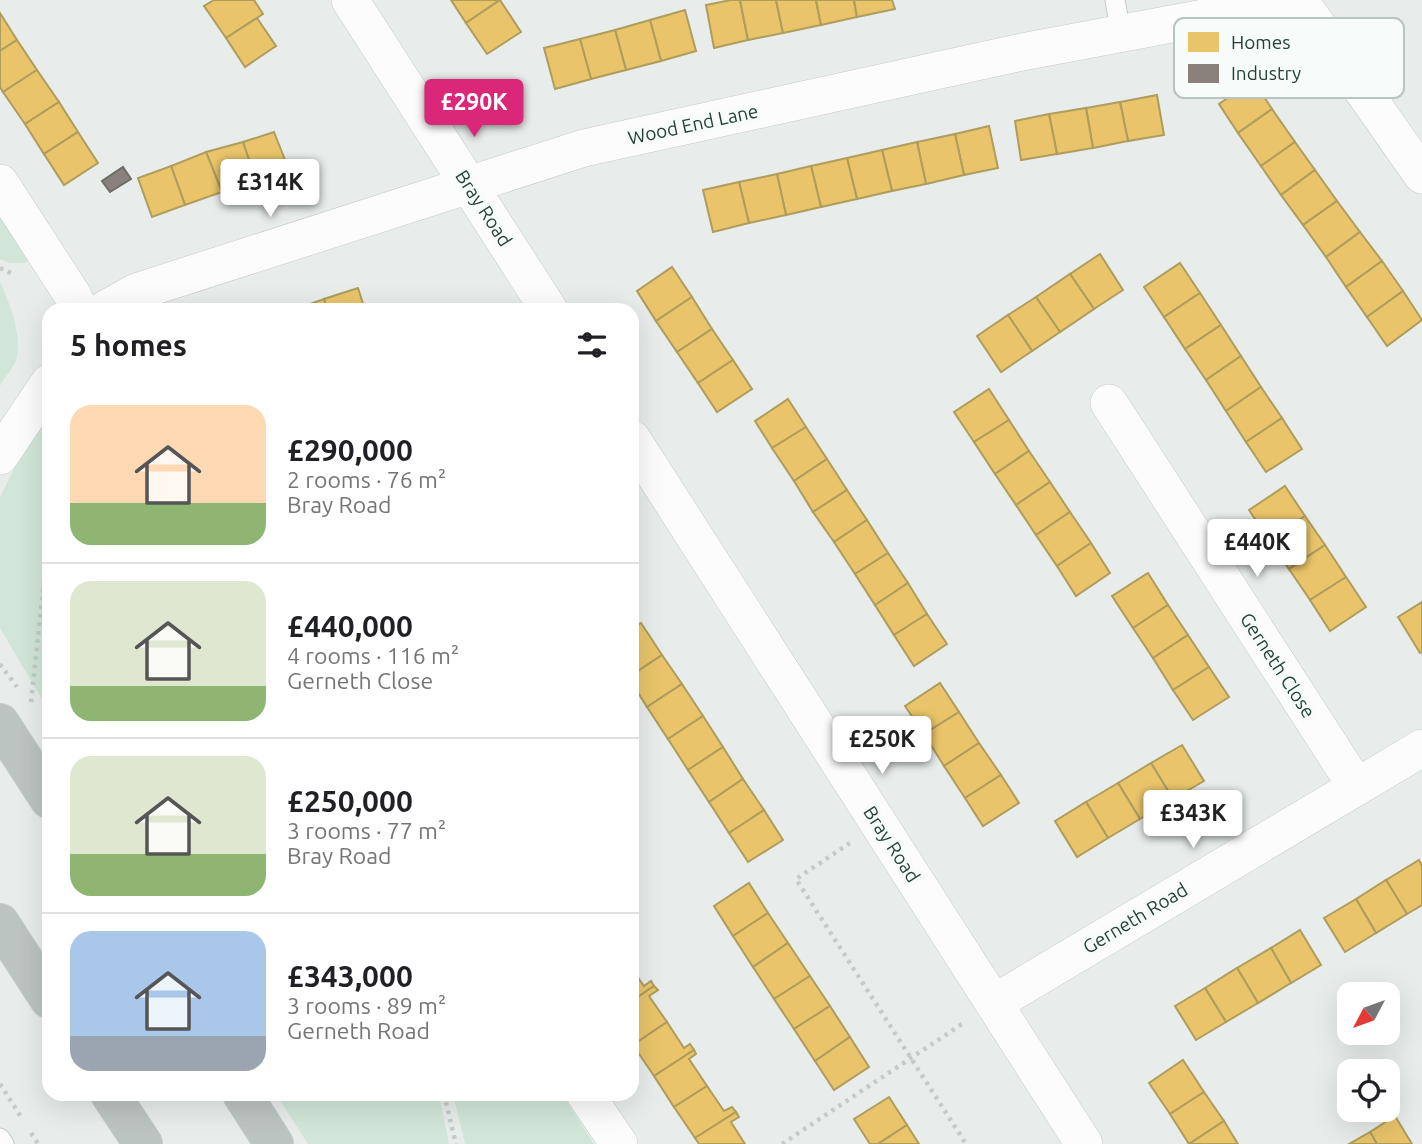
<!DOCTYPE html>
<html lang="en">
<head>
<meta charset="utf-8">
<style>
  body { margin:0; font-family:Ubuntu,sans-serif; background:#f2f2f2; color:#202124; height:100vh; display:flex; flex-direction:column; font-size:26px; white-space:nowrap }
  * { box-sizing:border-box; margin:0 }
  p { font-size:23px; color:#757577 }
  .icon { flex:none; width:38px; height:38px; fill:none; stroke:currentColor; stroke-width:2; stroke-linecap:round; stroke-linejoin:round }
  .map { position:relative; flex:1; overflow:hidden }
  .details { position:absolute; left:42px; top:303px; width:597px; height:798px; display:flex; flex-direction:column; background:#fff; border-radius:21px; box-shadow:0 7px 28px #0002 }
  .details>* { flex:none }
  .needle { width:46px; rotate:229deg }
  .buttons { position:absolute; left:1337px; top:982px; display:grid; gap:14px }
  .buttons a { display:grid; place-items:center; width:63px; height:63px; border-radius:14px; background:#fff; box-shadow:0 7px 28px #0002; font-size:35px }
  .price { position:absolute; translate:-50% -60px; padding:0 16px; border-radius:7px; background:#fff; color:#222; font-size:23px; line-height:46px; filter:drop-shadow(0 2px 4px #0008) }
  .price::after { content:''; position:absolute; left:50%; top:42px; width:21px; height:16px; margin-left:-10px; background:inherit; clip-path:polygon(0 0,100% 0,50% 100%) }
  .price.on { background:#db2777; color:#fff }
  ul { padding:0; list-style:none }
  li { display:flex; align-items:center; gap:21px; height:175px; padding:0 28px }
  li+li { border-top:2px solid #e0e0e0 }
  li span { display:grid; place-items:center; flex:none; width:196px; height:140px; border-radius:21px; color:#555 }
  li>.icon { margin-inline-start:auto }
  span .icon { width:84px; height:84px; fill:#fffc; stroke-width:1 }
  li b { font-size:30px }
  h2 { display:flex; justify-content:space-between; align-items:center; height:84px; padding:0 28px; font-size:30px }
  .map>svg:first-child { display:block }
  .green { fill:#d1e6d8 }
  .homes { fill:#e9c46a; stroke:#ae9d5c; stroke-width:2 }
  .industry { fill:#8a817c; stroke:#6b6e68; stroke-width:2 }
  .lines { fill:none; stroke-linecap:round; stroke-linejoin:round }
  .lane-casing { stroke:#c5cac8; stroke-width:21 }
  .street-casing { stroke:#c5cac8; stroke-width:38 }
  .highway-casing { stroke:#c3ccc9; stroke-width:40 }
  .path { stroke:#c3ccca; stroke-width:4.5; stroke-dasharray:3.5 5; stroke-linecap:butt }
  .lane { stroke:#fcfcfc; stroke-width:19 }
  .street { stroke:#fcfcfc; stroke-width:37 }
  .highway { stroke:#bcc4c2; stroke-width:38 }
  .labels { text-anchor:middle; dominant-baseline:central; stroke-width:7; stroke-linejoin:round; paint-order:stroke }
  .street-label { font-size:19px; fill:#24423a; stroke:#f7fbf9 }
  .key { fill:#f7fbf9; stroke:#b8c4c0; stroke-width:2 }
  .key-label { font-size:19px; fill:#24423a }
</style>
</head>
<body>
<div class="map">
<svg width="1422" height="1144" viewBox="0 0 1422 1144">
  <rect width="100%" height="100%" fill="#e8edeb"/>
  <!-- green -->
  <g class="green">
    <path d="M 0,214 L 29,258 L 26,263 L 9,263 L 0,259 Z"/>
    <path d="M 0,282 C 10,304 21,332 17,357 C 15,367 4,377 0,386 Z"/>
    <path d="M 49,397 L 49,711 L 0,628 L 0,497 Z"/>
    <path d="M 276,1094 L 439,1094 L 449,1144 L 308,1144 Z"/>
    <path d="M 453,1094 L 562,1094 L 594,1144 L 465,1144 Z"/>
  </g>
  <!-- homes -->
  <g class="homes">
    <path d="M 214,0 L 254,0 L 263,14 L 226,38 L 204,6 Z"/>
    <path d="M 451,0 L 500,0 L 466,23 Z"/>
    <path d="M 500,0 L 521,32 L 487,54 L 466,23 Z"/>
    <path d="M 731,0 L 740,0 L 748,40 L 714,48 L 706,5 Z"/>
    <path d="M 740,0 L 776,0 L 783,33 L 748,40 Z"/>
    <path d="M 776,0 L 816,0 L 821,25 L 783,33 Z"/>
    <path d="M 816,0 L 854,0 L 857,17 L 821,25 Z"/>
    <path d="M 854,0 L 892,0 L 895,9 L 857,17 Z"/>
    <path d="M 685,10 L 696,51 L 661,61 L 650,20 Z"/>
    <path d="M 0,13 L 17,40 L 0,51 Z"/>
    <path d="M 257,18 L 276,46 L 245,67 L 226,38 Z"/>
    <path d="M 650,20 L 661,61 L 626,70 L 615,30 Z"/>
    <path d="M 615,30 L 626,70 L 591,79 L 580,39 Z"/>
    <path d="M 580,39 L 591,79 L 555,89 L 544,48 Z"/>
    <path d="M 17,40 L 37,70 L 3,92 L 0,87 L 0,51 Z"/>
    <path d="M 37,70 L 59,102 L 25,124 L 3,92 Z"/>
    <path d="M 1253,80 L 1272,109 L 1238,133 L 1219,104 Z"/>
    <path d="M 1157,95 L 1164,135 L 1128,141 L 1120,102 Z"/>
    <path d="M 59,102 L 78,132 L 44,154 L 25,124 Z"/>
    <path d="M 1120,102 L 1128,141 L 1093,148 L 1086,108 Z"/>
    <path d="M 1086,108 L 1093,148 L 1057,154 L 1049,114 Z"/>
    <path d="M 1272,109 L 1295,142 L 1261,166 L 1238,133 Z"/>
    <path d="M 1049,114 L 1057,154 L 1021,160 L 1015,121 Z"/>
    <path d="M 989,126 L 998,168 L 964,175 L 955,134 Z"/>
    <path d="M 78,132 L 98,163 L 64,185 L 44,154 Z"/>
    <path d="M 274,132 L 289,170 L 256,181 L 243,142 Z"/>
    <path d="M 955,134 L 964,175 L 926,184 L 917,142 Z"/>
    <path d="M 243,142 L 256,181 L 222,192 L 206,152 Z"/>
    <path d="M 917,142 L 926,184 L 892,191 L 882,150 Z"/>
    <path d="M 1295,142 L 1315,170 L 1281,195 L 1261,166 Z"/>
    <path d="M 882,150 L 892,191 L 857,199 L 847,158 Z"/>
    <path d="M 206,152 L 222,192 L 185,205 L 171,166 Z"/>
    <path d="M 847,158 L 857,199 L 821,207 L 811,166 Z"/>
    <path d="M 171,166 L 185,205 L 152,217 L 138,178 Z"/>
    <path d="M 811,166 L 821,207 L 786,215 L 777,174 Z"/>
    <path d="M 1315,170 L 1337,201 L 1303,225 L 1281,195 Z"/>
    <path d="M 777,174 L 786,215 L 749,223 L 739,182 Z"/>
    <path d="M 739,182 L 749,223 L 713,232 L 703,190 Z"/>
    <path d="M 1337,201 L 1360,232 L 1326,257 L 1303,225 Z"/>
    <path d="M 1360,232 L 1382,261 L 1346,287 L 1326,257 Z"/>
    <path d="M 1100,254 L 1123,290 L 1094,309 L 1070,274 Z"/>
    <path d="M 1382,261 L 1403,291 L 1367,317 L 1346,287 Z"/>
    <path d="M 1180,263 L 1200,293 L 1164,317 L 1144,287 Z"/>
    <path d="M 672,267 L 692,297 L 656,321 L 637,291 Z"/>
    <path d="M 1070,274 L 1094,309 L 1060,332 L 1036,297 Z"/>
    <path d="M 358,288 L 365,310 L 327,310 L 324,299 Z"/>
    <path d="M 1403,291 L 1422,320 L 1387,346 L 1367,317 Z"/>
    <path d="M 1200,293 L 1221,325 L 1185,349 L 1164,317 Z"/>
    <path d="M 692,297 L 712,329 L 677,352 L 656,321 Z"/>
    <path d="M 1036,297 L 1060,332 L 1032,351 L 1008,315 Z"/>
    <path d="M 324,299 L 327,310 L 293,310 Z"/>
    <path d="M 1008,315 L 1032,351 L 1001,372 L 977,336 Z"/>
    <path d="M 1221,325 L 1241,356 L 1206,380 L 1185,349 Z"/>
    <path d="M 712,329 L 733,360 L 698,383 L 677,352 Z"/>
    <path d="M 1241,356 L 1261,387 L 1226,411 L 1206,380 Z"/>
    <path d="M 733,360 L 752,389 L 717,412 L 698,383 Z"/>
    <path d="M 1261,387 L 1282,418 L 1246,442 L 1226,411 Z"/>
    <path d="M 989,389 L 1009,420 L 974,442 L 954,412 Z"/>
    <path d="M 788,399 L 806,427 L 772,448 L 755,421 Z"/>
    <path d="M 1282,418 L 1302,449 L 1266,472 L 1246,442 Z"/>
    <path d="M 1009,420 L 1029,451 L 995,474 L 974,442 Z"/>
    <path d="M 806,427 L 827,459 L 794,481 L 772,448 Z"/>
    <path d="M 1029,451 L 1050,482 L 1016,505 L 995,474 Z"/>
    <path d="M 827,459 L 847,490 L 813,512 L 794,481 Z"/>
    <path d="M 1050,482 L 1070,512 L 1036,535 L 1016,505 Z"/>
    <path d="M 1285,486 L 1305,516 L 1269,540 L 1249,510 Z"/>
    <path d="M 847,490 L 867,520 L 834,542 L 813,512 Z"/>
    <path d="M 1070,512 L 1091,543 L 1057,566 L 1036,535 Z"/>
    <path d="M 1305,516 L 1325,545 L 1289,569 L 1269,540 Z"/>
    <path d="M 867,520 L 888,553 L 855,574 L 834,542 Z"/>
    <path d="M 1091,543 L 1110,573 L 1076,596 L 1057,566 Z"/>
    <path d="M 1325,545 L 1346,577 L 1310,600 L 1289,569 Z"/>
    <path d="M 888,553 L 908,583 L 875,605 L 855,574 Z"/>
    <path d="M 1148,573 L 1168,605 L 1133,628 L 1112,596 Z"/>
    <path d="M 1346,577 L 1366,607 L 1330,631 L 1310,600 Z"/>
    <path d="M 908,583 L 927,614 L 894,635 L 875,605 Z"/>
    <path d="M 1422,602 L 1422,652 L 1420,653 L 1398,617 Z"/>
    <path d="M 1168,605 L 1188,635 L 1153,658 L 1133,628 Z"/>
    <path d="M 927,614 L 947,644 L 914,666 L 894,635 Z"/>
    <path d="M 641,623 L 662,655 L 632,675 L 632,629 Z"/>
    <path d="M 1188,635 L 1209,667 L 1173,690 L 1153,658 Z"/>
    <path d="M 662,655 L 682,684 L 647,707 L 632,683 L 632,675 Z"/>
    <path d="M 1209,667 L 1229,697 L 1193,720 L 1173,690 Z"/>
    <path d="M 940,683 L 959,712 L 924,734 L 905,706 Z"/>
    <path d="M 682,684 L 703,716 L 668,739 L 647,707 Z"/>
    <path d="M 959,712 L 979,743 L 944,766 L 924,734 Z"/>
    <path d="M 703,716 L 723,747 L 688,770 L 668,739 Z"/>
    <path d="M 979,743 L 1001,775 L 965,798 L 944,766 Z"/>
    <path d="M 1182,745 L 1204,781 L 1173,799 L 1151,763 Z"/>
    <path d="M 723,747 L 743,779 L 709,802 L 688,770 Z"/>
    <path d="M 1151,763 L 1173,799 L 1140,819 L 1118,783 Z"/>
    <path d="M 1001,775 L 1019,803 L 983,826 L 965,798 Z"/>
    <path d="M 743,779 L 764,810 L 729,833 L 709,802 Z"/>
    <path d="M 1118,783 L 1140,819 L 1108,838 L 1086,802 Z"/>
    <path d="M 1086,802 L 1108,838 L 1077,857 L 1055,821 Z"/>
    <path d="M 764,810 L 783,840 L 748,862 L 729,833 Z"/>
    <path d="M 1419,860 L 1422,866 L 1422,905 L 1407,914 L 1386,880 Z"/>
    <path d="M 1386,880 L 1407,914 L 1376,933 L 1356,899 Z"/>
    <path d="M 749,883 L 768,913 L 733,936 L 714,906 Z"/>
    <path d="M 1356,899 L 1376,933 L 1345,952 L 1324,918 Z"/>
    <path d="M 768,913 L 788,943 L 753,967 L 733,936 Z"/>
    <path d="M 1300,930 L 1321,965 L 1291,983 L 1271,948 Z"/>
    <path d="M 788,943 L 810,976 L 774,999 L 753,967 Z"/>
    <path d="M 1271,948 L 1291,983 L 1258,1003 L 1237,968 Z"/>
    <path d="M 1237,968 L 1258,1003 L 1226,1022 L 1205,988 Z"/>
    <path d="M 632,969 L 644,986 L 651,981 L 654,986 L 632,1001 Z"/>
    <path d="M 810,976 L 830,1006 L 794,1029 L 774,999 Z"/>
    <path d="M 654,986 L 658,990 L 649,996 L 667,1022 L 633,1045 L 632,1001 Z"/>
    <path d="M 1205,988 L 1226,1022 L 1196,1040 L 1175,1006 Z"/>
    <path d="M 830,1006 L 850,1037 L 815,1061 L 794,1029 Z"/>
    <path d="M 667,1022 L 684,1048 L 690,1044 L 694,1050 L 654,1076 L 633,1045 Z"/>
    <path d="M 850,1037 L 869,1067 L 834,1090 L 815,1061 Z"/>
    <path d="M 694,1050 L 696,1054 L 689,1059 L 707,1086 L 674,1107 L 654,1076 Z"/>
    <path d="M 1183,1060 L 1204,1092 L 1170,1114 L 1149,1083 Z"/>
    <path d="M 707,1086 L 724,1111 L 732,1107 L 736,1112 L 695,1138 L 674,1107 Z"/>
    <path d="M 1204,1092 L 1224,1121 L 1189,1144 L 1170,1114 Z"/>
    <path d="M 889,1097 L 907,1125 L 878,1144 L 870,1144 L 854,1119 Z"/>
    <path d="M 736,1112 L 739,1117 L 731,1122 L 745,1144 L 699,1144 L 695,1138 Z"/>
    <path d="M 1395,1116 L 1412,1144 L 1377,1144 L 1370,1132 Z"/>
    <path d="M 1224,1121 L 1238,1144 L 1189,1144 Z"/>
    <path d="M 907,1125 L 919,1144 L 878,1144 Z"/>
    <path d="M 1370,1132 L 1377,1144 L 1349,1144 Z"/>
  </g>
  <!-- industry -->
  <path class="industry" d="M 123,167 L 131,179 L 110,192 L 102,181 Z"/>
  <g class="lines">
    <defs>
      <g id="lane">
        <path d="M 1115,0 L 1121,34"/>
        <path d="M 0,1138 L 4,1144"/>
      </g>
      <g id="street">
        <path d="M 350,0 L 549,310"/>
        <path d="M 1300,1 L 1422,175"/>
        <path d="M 0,183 L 73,296 L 79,310"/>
        <path d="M 104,310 L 136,292 L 584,148 L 1022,52 L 1300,0"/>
        <path d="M 1109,403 L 1356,786"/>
        <path d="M 632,439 L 1084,1144"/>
        <path d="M 0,456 L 49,383"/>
        <path d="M 994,1003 L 1422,748"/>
        <path d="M 585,1094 L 619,1144"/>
      </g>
      <g id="highway">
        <path d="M 0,723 L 49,799"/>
        <path d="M 0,923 L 49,999"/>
        <path d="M 110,1094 L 143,1144"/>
        <path d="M 242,1094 L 274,1144"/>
      </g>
    </defs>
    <!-- lane casing -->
    <use href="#lane" class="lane-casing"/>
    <!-- street casing -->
    <use href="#street" class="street-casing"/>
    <!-- highway casing -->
    <use href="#highway" class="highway-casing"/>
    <!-- path -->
    <g class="path">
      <path d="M 0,268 L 13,274"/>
      <path d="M 0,664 L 17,687"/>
      <path d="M 31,702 L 49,535"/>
      <path d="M 850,843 L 796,879 L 966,1144"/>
      <path d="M 0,1084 L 21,1117"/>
      <path d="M 444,1094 L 456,1144"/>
      <path d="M 31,1133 L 38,1144"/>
      <path d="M 782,1144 L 965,1022"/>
    </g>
    <!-- lane -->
    <use href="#lane" class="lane"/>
    <!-- street -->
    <use href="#street" class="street"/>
    <!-- highway -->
    <use href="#highway" class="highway"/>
  </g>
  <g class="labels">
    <!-- street labels -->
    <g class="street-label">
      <text transform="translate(693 124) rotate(-12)">Wood End Lane</text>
      <text transform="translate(484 208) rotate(57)">Bray Road</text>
      <text transform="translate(1278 665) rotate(57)">Gerneth Close</text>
      <text transform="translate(892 844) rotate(57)">Bray Road</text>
      <text transform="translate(1135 918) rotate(-31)">Gerneth Road</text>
    </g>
  </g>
  <!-- legend -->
  <rect x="1174" y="18" width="230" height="80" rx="10" class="key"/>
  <rect x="1188" y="32" width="31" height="20" fill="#e9c46a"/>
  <rect x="1188" y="64" width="31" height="19" fill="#8a817c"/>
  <g class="key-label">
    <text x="1231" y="49">Homes</text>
    <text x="1231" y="80">Industry</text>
  </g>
</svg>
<div class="buttons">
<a><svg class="needle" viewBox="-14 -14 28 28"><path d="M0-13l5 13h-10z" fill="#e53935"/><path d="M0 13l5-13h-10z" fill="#757577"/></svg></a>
<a><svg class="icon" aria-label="locate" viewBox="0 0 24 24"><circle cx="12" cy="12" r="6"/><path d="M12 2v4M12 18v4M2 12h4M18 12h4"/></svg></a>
</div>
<b class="price on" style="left:474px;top:139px">£290K</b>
<b class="price" style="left:270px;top:219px">£314K</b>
<b class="price" style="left:1257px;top:579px">£440K</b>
<b class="price" style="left:882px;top:776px">£250K</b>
<b class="price" style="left:1193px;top:850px">£343K</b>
<section class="details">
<h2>5 homes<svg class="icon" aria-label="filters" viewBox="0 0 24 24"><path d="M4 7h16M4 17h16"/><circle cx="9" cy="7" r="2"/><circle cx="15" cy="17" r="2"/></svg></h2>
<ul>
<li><span style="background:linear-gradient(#ffd9b3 70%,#8fb573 0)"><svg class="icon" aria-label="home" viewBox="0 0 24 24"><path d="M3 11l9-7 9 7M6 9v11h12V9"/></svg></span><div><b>£290,000</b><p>2 rooms · 76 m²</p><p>Bray Road</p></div></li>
<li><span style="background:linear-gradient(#dfe7d0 75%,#8fb573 0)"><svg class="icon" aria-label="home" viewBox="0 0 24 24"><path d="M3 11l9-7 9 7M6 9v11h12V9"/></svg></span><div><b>£440,000</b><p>4 rooms · 116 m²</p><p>Gerneth Close</p></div></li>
<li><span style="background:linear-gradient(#dfe7d0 70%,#8fb573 0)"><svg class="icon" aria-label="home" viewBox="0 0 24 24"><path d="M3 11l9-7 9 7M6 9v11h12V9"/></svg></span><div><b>£250,000</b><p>3 rooms · 77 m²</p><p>Bray Road</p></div></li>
<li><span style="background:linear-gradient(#a9c7e8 75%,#9aa5b1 0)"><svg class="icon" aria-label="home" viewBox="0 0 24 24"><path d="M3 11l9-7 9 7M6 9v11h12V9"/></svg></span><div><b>£343,000</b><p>3 rooms · 89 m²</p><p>Gerneth Road</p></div></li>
</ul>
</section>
</div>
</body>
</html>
